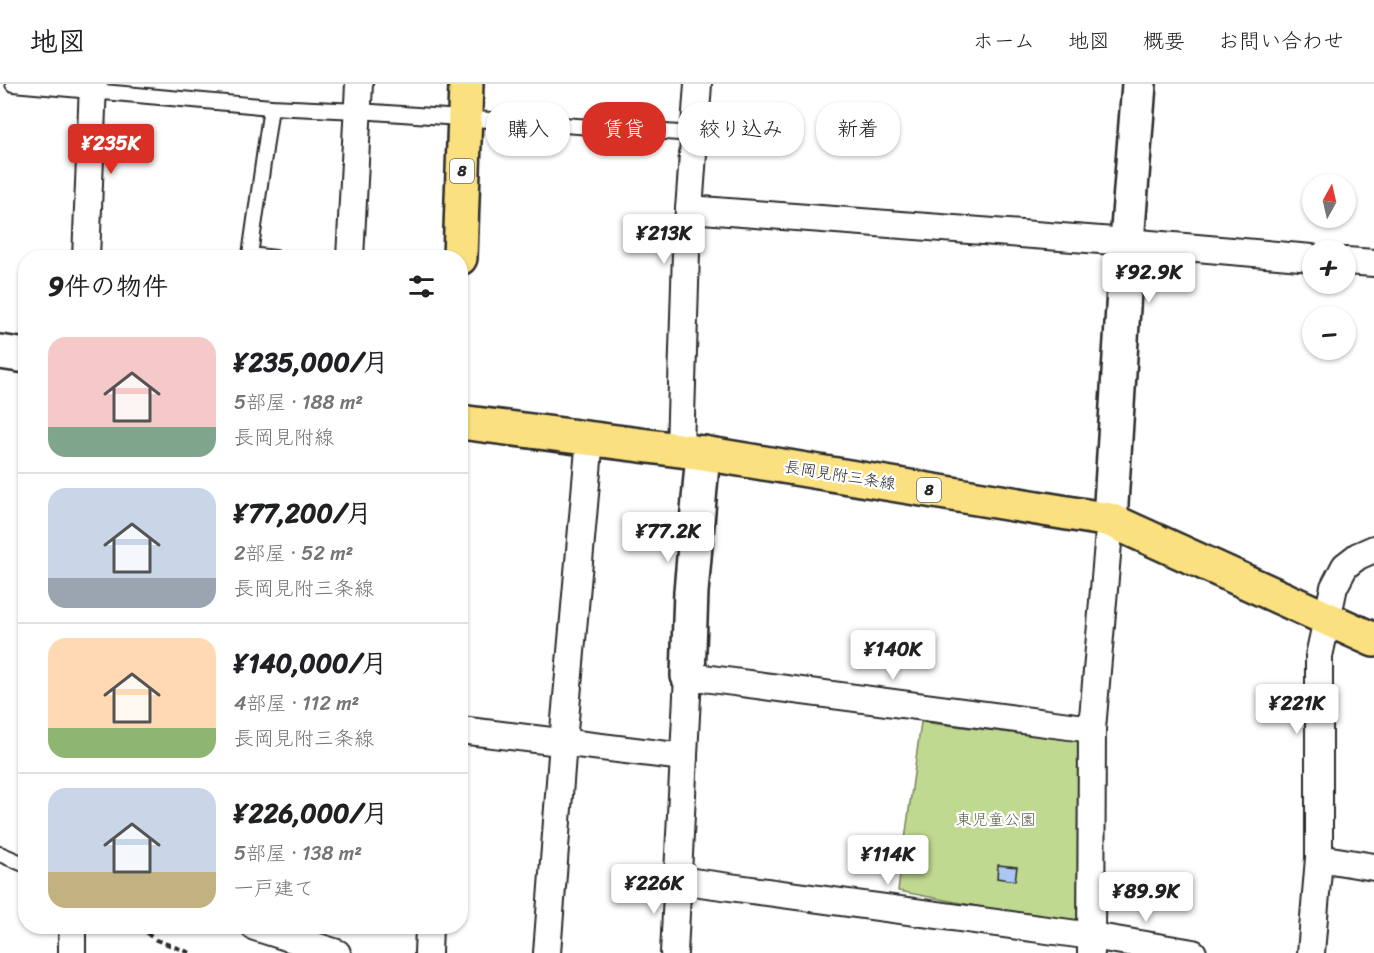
<!DOCTYPE html>
<html lang="ja">
<head>
<meta charset="utf-8">
<style>
  body { margin:0; font-family:Sriracha,"Klee One",sans-serif; background:#f6f6f6; color:#202124; height:100vh; display:flex; flex-direction:column; font-size:22px; white-space:nowrap }
  * { box-sizing:border-box; margin:0 }
  p { font-size:20px; color:#757577 }
  .icon { flex:none; width:33px; height:33px; fill:none; stroke:currentColor; stroke-width:2; stroke-linecap:round; stroke-linejoin:round }
  .map { position:relative; flex:1; overflow:hidden }
  .drawer { position:absolute; left:18px; top:166px; width:450px; height:684px; display:flex; flex-direction:column; background:#fff; border-radius:24px; box-shadow:0 2px 4px #0004 }
  .drawer>* { flex:none }
  .banner { position:absolute; left:486px; top:18px; width:570px; height:54px; display:flex; gap:12px }
  .needle { width:39px; rotate:8deg }
  .controls { position:absolute; left:1302px; top:90px; display:grid; gap:12px }
  .controls a { display:grid; place-items:center; width:54px; height:54px; border-radius:50%; background:#fff; box-shadow:0 2px 4px #0004; font-size:30px }
  .price { position:absolute; translate:-50% -51px; padding:0 14px; border-radius:6px; background:#fff; color:#222; font-size:20px; line-height:39px; filter:drop-shadow(0 2px 3px #0008) }
  .price::after { content:''; position:absolute; left:50%; top:36px; width:18px; height:14px; margin-left:-9px; background:inherit; clip-path:polygon(0 0,100% 0,50% 100%) }
  .price.current { background:#d93025; color:#fff }
  ul { padding:0; list-style:none }
  li { display:flex; align-items:center; gap:18px; height:150px; padding:0 30px }
  li+li { border-top:2px solid #e0e0e0 }
  li span { display:grid; place-items:center; flex:none; width:168px; height:120px; border-radius:18px; color:#555 }
  li>.icon { margin-inline-start:auto }
  span .icon { width:72px; height:72px; fill:#fffc; stroke-width:1 }
  li b { font-size:26px }
  h2 { display:flex; justify-content:space-between; align-items:center; height:72px; padding:0 30px; font-size:26px }
  .tag { padding:0 21px; border-radius:24px; background:#fff; box-shadow:0 2px 4px #0004; font-size:21px; line-height:54px }
  .tag.current { background:#d93025; color:#fff }
  header { display:flex; align-items:center; gap:36px; box-sizing:border-box; height:84px; padding:0 30px; background:#fff; border-bottom:2px solid #e0e0e0 }
  header strong { font-size:28px }
  nav { display:flex; gap:33px; margin-inline-start:auto; font-size:21px }
  .map>svg:first-child { display:block }
  .green { fill:#c0d990; stroke:#76825e; stroke-width:1.5 }
  .building { fill:#acc7f4; stroke:#2b2b2b; stroke-width:1.5 }
  .lines { fill:none; stroke-linecap:round; stroke-linejoin:round }
  .service-casing { stroke:#2b2b2b; stroke-width:18 }
  .minor-casing { stroke:#2b2b2b; stroke-width:30 }
  .tertiary-casing { stroke:#2b2b2b; stroke-width:38 }
  .secondary-casing { stroke:#2b2b2b; stroke-width:38 }
  .primary-casing { stroke:#2b2b2b; stroke-width:38 }
  .path { stroke:#2b2b2b; stroke-width:4; stroke-dasharray:6 4.5; stroke-linecap:butt }
  .service { stroke:#fff; stroke-width:14 }
  .minor { stroke:#fff; stroke-width:26 }
  .tertiary { stroke:#fff; stroke-width:33 }
  .secondary { stroke:#fff; stroke-width:33 }
  .primary { stroke:#fbe080; stroke-width:33 }
  .labels { text-anchor:middle; dominant-baseline:central; stroke-width:4.5; stroke-linejoin:round; paint-order:stroke }
  .shield { fill:#fff; stroke:#6b6b6b; stroke-width:1.5 }
  .shield-label { font-size:15px; font-weight:bold; fill:#2b2b2b }
  .street-label { font-size:16px; fill:#2b2b2b; stroke:#fff }
  .park-label { font-size:16px; fill:#585f49; stroke:#fff }
</style>
</head>
<body>
<header>
<strong>地図</strong>
<nav><a>ホーム</a><a>地図</a><a>概要</a><a>お問い合わせ</a></nav>
</header>
<div class="map">
<svg width="1374" height="869" viewBox="0 0 1374 869">
  <rect width="100%" height="100%" fill="#fff"/>
  <filter id="ink" filterUnits="userSpaceOnUse"><feTurbulence type="fractalNoise" baseFrequency=".0167" numOctaves="2"/><feDisplacementMap in="SourceGraphic" scale="12" xChannelSelector="R" yChannelSelector="G"/><feConvolveMatrix kernelMatrix="1 2 1 2 8 2 1 2 1" color-interpolation-filters="sRGB"/></filter>
  <g filter="url(#ink)">
    <!-- green -->
    <path class="green" d="M 921,638 L 1080,657 L 1079,835 L 1071,840 L 898,807 Z"/>
    <!-- building -->
    <path class="building" d="M 998,781 L 1017,783 L 1015,797 L 997,794 Z"/>
    <g class="lines">
      <defs>
        <g id="service">
          <path d="M 13,0 L 271,23 L 358,27 L 694,50"/>
          <path d="M 271,23 L 250,171 L 275,174"/>
          <path d="M 0,770 L 26,781"/>
        </g>
        <g id="minor">
          <path d="M 689,125 L 1127,158 L 1312,174"/>
          <path d="M 86,174 L 93,0"/>
          <path d="M 350,174 L 359,0"/>
          <path d="M 1346,177 L 1374,179"/>
          <path d="M 680,365 L 686,168 L 698,0"/>
          <path d="M 460,646 L 684,673"/>
          <path d="M 1319,774 L 1374,783"/>
          <path d="M 678,796 L 1092,852 L 1193,869"/>
          <path d="M 255,843 L 337,869"/>
          <path d="M 72,869 L 72,843"/>
          <path d="M 428,869 L 429,843"/>
          <path d="M 547,869 L 563,658 L 590,354"/>
          <path d="M 674,869 L 688,592 L 1092,645"/>
          <path d="M 1091,869 L 1092,645 L 1110,436"/>
          <path d="M 1311,869 L 1319,774 L 1319,572 L 1334,503 L 1345,482 L 1358,472 L 1374,465"/>
        </g>
        <g id="tertiary">
          <path d="M 1110,436 L 1127,158 L 1139,0"/>
          <path d="M 688,592 L 691,508 L 703,369"/>
        </g>
        <path id="secondary" d="M 0,268 L 26,272"/>
        <g id="primary">
          <path d="M 460,174 L 466,0"/>
          <path d="M 460,338 L 703,369 L 1110,436 L 1374,556"/>
        </g>
      </defs>
      <!-- service casing -->
      <use href="#service" class="service-casing"/>
      <!-- minor casing -->
      <use href="#minor" class="minor-casing"/>
      <!-- tertiary casing -->
      <use href="#tertiary" class="tertiary-casing"/>
      <!-- secondary casing -->
      <use href="#secondary" class="secondary-casing"/>
      <!-- primary casing -->
      <use href="#primary" class="primary-casing"/>
      <!-- path -->
      <path class="path" d="M 138,843 L 156,856 L 191,869"/>
      <!-- service -->
      <use href="#service" class="service"/>
      <!-- minor -->
      <use href="#minor" class="minor"/>
      <!-- tertiary -->
      <use href="#tertiary" class="tertiary"/>
      <!-- secondary -->
      <use href="#secondary" class="secondary"/>
      <!-- primary -->
      <use href="#primary" class="primary"/>
    </g>
  </g>
  <g class="labels">
    <!-- shield labels -->
    <g class="shield">
      <rect x="450" y="75" width="24" height="24" rx="4.5"/>
      <rect x="917" y="394" width="24" height="24" rx="4.5"/>
    </g>
    <g class="shield-label">
      <text x="462" y="87">8</text>
      <text x="929" y="406">8</text>
    </g>
    <!-- street labels -->
    <g class="street-label">
      <text transform="translate(840 391) rotate(9)">長岡見附三条線</text>
    </g>
    <!-- park labels -->
    <g class="park-label">
      <text x="996" y="735">東児童公園</text>
    </g>
  </g>
</svg>
<div class="controls">
<a><svg class="needle" viewBox="-14 -14 28 28"><path d="M0-13l5 13h-10z" fill="#e53935"/><path d="M0 13l5-13h-10z" fill="#757577"/></svg></a>
<a>+</a>
<a>−</a>
</div>
<b class="price current" style="left:111px;top:91px">¥235K</b>
<b class="price" style="left:664px;top:181px">¥213K</b>
<b class="price" style="left:1149px;top:220px">¥92.9K</b>
<b class="price" style="left:668px;top:479px">¥77.2K</b>
<b class="price" style="left:893px;top:597px">¥140K</b>
<b class="price" style="left:1297px;top:651px">¥221K</b>
<b class="price" style="left:888px;top:802px">¥114K</b>
<b class="price" style="left:654px;top:831px">¥226K</b>
<b class="price" style="left:1146px;top:839px">¥89.9K</b>
<div class="banner">
<a class="tag">購入</a>
<a class="tag current">賃貸</a>
<a class="tag">絞り込み</a>
<a class="tag">新着</a>
</div>
<section class="drawer">
<h2>9件の物件<svg class="icon" aria-label="filters" viewBox="0 0 24 24"><path d="M4 7h16M4 17h16"/><circle cx="9" cy="7" r="2"/><circle cx="15" cy="17" r="2"/></svg></h2>
<ul>
<li><span style="background:linear-gradient(#f6c9c9 75%,#7fa58c 0)"><svg class="icon" aria-label="home" viewBox="0 0 24 24"><path d="M3 11l9-7 9 7M6 9v11h12V9"/></svg></span><div><b>¥235,000/月</b><p>5部屋 · 188 m²</p><p>長岡見附線</p></div></li>
<li><span style="background:linear-gradient(#c9d6e8 75%,#9aa5b1 0)"><svg class="icon" aria-label="home" viewBox="0 0 24 24"><path d="M3 11l9-7 9 7M6 9v11h12V9"/></svg></span><div><b>¥77,200/月</b><p>2部屋 · 52 m²</p><p>長岡見附三条線</p></div></li>
<li><span style="background:linear-gradient(#ffd9b3 75%,#8fb573 0)"><svg class="icon" aria-label="home" viewBox="0 0 24 24"><path d="M3 11l9-7 9 7M6 9v11h12V9"/></svg></span><div><b>¥140,000/月</b><p>4部屋 · 112 m²</p><p>長岡見附三条線</p></div></li>
<li><span style="background:linear-gradient(#c9d6e8 70%,#c2b280 0)"><svg class="icon" aria-label="home" viewBox="0 0 24 24"><path d="M3 11l9-7 9 7M6 9v11h12V9"/></svg></span><div><b>¥226,000/月</b><p>5部屋 · 138 m²</p><p>一戸建て</p></div></li>
</ul>
</section>
</div>
</body>
</html>
